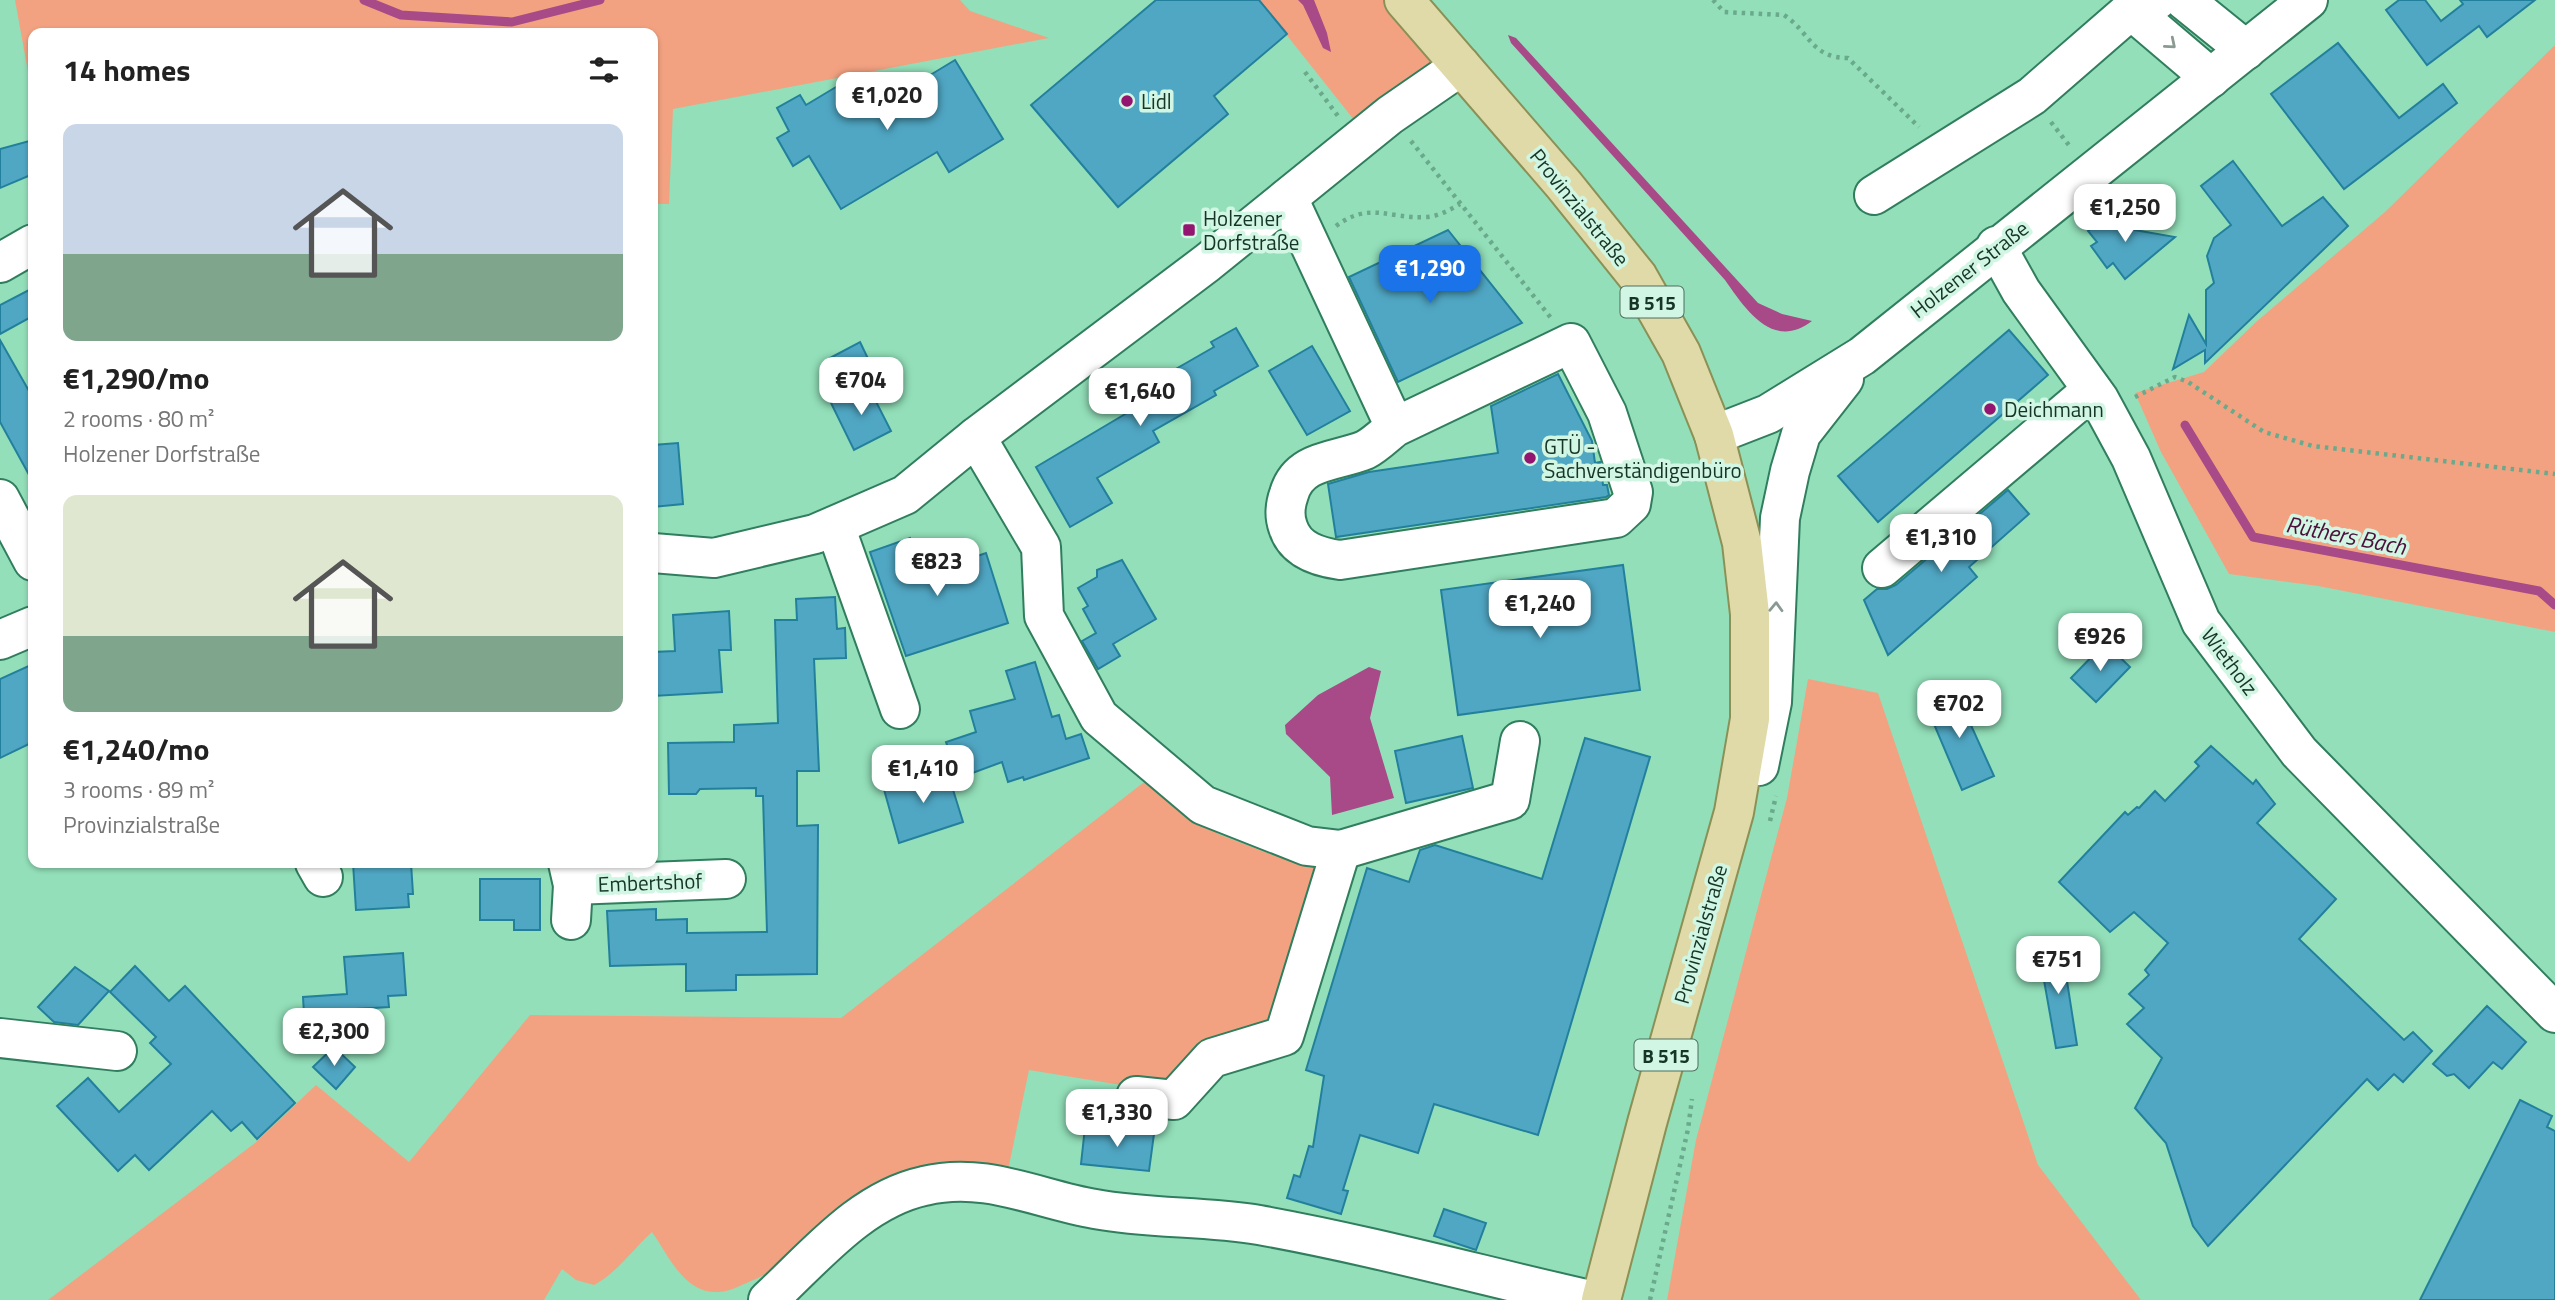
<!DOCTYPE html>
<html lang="en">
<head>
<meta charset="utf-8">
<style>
  body { margin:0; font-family:"Titillium Web",sans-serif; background:#f2f2f2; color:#222; height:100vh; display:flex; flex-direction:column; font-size:26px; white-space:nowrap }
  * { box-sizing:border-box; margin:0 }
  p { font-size:23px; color:#767676 }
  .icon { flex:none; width:38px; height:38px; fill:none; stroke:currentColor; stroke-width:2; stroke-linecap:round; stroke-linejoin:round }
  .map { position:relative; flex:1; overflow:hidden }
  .panel { position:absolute; left:28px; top:28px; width:630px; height:840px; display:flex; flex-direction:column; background:#fff; border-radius:14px; box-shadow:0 2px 5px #0004 }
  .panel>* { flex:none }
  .price { position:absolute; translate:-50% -60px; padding:0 16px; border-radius:14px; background:#fff; color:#222; font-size:23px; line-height:46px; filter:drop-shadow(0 2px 4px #0008) }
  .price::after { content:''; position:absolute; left:50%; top:42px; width:21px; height:16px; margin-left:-10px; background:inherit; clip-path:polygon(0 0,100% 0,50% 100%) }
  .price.selected { background:#1a73e8; color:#fff }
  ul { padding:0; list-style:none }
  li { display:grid; align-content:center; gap:14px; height:371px; padding:0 35px }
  li span { display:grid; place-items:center; height:217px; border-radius:14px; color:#555 }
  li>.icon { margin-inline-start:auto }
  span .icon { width:126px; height:126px; fill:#fffc; stroke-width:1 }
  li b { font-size:30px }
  h2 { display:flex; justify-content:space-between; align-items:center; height:84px; padding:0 35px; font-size:30px }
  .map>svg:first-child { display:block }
  .green { fill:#f3a281 }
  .water { fill:#a74a87 }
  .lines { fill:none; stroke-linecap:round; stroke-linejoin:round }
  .stream { stroke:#a74a87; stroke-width:9 }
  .building { fill:#50a7c4; stroke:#23809c; stroke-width:2 }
  .minor-casing { stroke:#307e5d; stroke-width:42 }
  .major-casing { stroke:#8b9156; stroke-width:42 }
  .path { stroke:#6aa98b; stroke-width:4.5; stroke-dasharray:3.5 5; stroke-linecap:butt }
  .minor { stroke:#fff; stroke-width:38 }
  .major { stroke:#e0daa9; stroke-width:38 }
  .oneway { stroke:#8a9a93 }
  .poi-dot { fill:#931570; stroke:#d1f6e3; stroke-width:2.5 }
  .labels { text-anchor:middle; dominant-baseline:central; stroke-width:7; stroke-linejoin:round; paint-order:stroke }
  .shield { fill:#d1f6e3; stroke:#4d6f5f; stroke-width:2 }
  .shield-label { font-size:19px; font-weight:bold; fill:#153527 }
  .poi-label { font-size:21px; fill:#153527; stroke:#d1f6e3; text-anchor:start }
  .street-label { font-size:21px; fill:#153527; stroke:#d1f6e3 }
  .water-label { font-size:23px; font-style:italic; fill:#4c103a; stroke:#d1f6e3 }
</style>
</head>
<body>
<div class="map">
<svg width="2555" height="1300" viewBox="0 0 2555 1300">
  <rect width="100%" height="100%" fill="#92dfb9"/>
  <!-- green -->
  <g class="green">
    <path d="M 15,0 L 960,0 L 970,11 L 1049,38 L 673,109 L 669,204 L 653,204 L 653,33 L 33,33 L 33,99 Z"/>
    <path d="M 1259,0 L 1404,0 L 1461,66 L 1366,135 Z"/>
    <path d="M 2555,45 L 2555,632 L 2318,586 L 2229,574 L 2161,452 L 2135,393 L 2204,372 L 2256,322 L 2385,212 Z"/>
    <path d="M 1808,679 L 1878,693 L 2038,1165 L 2141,1300 L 1667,1300 L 1696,1140 L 1787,798 Z"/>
    <path d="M 1148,779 L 1218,834 L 1275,856 L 1331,858 L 1281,1025 L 1152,1090 L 1029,1070 L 1007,1175 L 967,1171 L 756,1279 C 745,1283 730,1292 719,1292 C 684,1294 669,1256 652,1232 C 633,1249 617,1273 594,1285 L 576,1280 L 562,1269 L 544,1300 L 48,1300 L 255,1143 L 316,1085 L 409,1162 L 530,1015 L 841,1018 Z"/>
  </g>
  <!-- water -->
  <g class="water">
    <path d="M 1298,0 L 1314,0 L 1327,33 L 1331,52 L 1323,48 L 1303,5 Z"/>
    <path d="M 1508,35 L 1516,38 L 1758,303 L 1782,314 L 1812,321 C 1773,351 1746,310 1725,280 L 1511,43 Z"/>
    <path d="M 1369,667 L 1381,671 L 1370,718 L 1394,798 L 1332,815 L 1330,777 L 1286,734 L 1285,725 L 1318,695 Z"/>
  </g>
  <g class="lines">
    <!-- stream -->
    <g class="stream">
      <path d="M 364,0 L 401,15 L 512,22 L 600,0"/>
      <path d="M 2185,425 L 2253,537 L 2539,591 L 2555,605"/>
    </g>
  </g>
  <!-- building -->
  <g class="building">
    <path d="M 1156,0 L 1259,0 L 1287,34 L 1214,96 L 1228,114 L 1118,207 L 1031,105 Z"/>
    <path d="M 2399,0 L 2425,0 L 2441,21 L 2463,4 L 2460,0 L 2535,0 L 2487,37 L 2479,26 L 2427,65 L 2386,10 Z"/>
    <path d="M 2338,43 L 2399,118 L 2443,84 L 2457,103 L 2344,189 L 2271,94 Z"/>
    <path d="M 955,60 L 1003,139 L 949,172 L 937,152 L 841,209 L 809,156 L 793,166 L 777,138 L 789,131 L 777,108 L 800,95 L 806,105 L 846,81 L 866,114 Z"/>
    <path d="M 33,140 L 33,174 L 0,188 L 0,149 Z"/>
    <path d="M 2233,161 L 2282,226 L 2323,197 L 2348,226 L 2205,363 L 2205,350 L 2173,369 L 2189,315 L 2206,344 L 2206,290 L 2214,283 L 2207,256 L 2214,238 L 2231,225 L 2201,186 Z"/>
    <path d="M 2119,208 L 2135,230 L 2175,237 L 2125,279 L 2113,263 L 2107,268 L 2091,246 L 2097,242 L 2088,231 Z"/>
    <path d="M 1448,230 L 1522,323 L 1398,382 L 1349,277 Z"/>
    <path d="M 33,288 L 33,316 L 0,334 L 0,305 Z"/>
    <path d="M 1236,328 L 1258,366 L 1214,391 L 1216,395 L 1153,431 L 1159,442 L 1097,478 L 1112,503 L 1070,527 L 1036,467 L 1174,385 L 1167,374 L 1214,347 L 1211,342 Z"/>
    <path d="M 2009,330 L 2048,375 L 1878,522 L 1838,476 Z"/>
    <path d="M 0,340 L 33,398 L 33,482 L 0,422 Z"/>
    <path d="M 860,342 L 872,367 L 842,381 L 830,358 Z"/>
    <path d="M 1312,346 L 1350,411 L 1307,435 L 1269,371 Z"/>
    <path d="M 1558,374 L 1592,441 L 1595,463 L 1600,462 L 1603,485 L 1607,485 L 1609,495 L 1606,497 L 1336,537 L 1328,484 L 1369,472 L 1498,453 L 1491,406 Z"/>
    <path d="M 867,384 L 891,431 L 854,450 L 831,403 Z"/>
    <path d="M 678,443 L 683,504 L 653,507 L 653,445 Z"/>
    <path d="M 2008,490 L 2029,514 L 1969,567 L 1977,577 L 1888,655 L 1864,600 L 1877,589 L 1887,589 L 1896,585 Z"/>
    <path d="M 910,538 L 922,575 L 986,553 L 1008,623 L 906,656 L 870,552 Z"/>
    <path d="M 1122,560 L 1156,619 L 1113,644 L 1120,656 L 1098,669 L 1082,641 L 1096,633 L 1083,609 L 1088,606 L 1078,588 L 1097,577 L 1097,570 Z"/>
    <path d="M 1623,565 L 1640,690 L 1458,715 L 1441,590 Z"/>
    <path d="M 835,597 L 837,629 L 845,628 L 846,658 L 814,659 L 819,771 L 797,771 L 797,826 L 818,825 L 817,974 L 736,975 L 736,990 L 686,991 L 686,964 L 610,966 L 607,911 L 656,909 L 656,920 L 687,919 L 687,933 L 767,932 L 763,796 L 756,796 L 756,788 L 700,789 L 696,794 L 669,794 L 668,743 L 734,742 L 734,725 L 778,723 L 775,620 L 797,620 L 796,599 Z"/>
    <path d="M 729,611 L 731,650 L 719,650 L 722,692 L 653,696 L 653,652 L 675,651 L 673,615 Z"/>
    <path d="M 2105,643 L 2130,667 L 2096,702 L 2071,678 Z"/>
    <path d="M 1035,662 L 1052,717 L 1059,715 L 1066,739 L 1081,734 L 1089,758 L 1024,780 L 1023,777 L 1008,782 L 1002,762 L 959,778 L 946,742 L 976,732 L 970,711 L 1015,699 L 1006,671 Z"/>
    <path d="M 33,664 L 33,742 L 0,758 L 0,679 Z"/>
    <path d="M 1955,690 L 1994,776 L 1962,790 L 1925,703 Z"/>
    <path d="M 1462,736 L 1473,788 L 1406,803 L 1395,751 Z"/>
    <path d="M 1585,738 L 1650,757 L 1538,1135 L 1434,1104 L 1418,1153 L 1360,1135 L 1343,1190 L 1348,1191 L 1341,1214 L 1287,1198 L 1294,1175 L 1300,1177 L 1309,1146 L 1313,1147 L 1324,1076 L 1306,1070 L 1367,868 L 1409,882 L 1420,850 L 1435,845 L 1542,879 Z"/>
    <path d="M 2211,746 L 2253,784 L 2256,780 L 2275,804 L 2257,823 L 2336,899 L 2299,939 L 2404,1040 L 2413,1032 L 2432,1051 L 2403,1082 L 2394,1074 L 2378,1090 L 2367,1079 L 2208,1246 L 2193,1226 L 2166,1143 L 2135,1108 L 2162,1058 L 2127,1024 L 2144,1008 L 2129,994 L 2149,975 L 2145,970 L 2168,943 L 2134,912 L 2110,932 L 2059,882 L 2125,812 L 2128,815 L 2137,807 L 2139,808 L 2155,791 L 2165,801 L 2199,766 L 2195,762 Z"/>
    <path d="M 946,767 L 963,822 L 899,843 L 883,786 Z"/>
    <path d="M 353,863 L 411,863 L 413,894 L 408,894 L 409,907 L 356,910 Z"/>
    <path d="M 480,879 L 540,879 L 540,930 L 514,930 L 514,920 L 480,920 Z"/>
    <path d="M 2061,943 L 2077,1045 L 2056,1048 L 2039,952 Z"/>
    <path d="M 403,953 L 406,995 L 388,996 L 389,1007 L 356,1009 L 357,1027 L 305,1031 L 303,997 L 347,994 L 344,957 Z"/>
    <path d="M 135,966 L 169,1001 L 185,986 L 295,1103 L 257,1139 L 242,1122 L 231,1131 L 212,1111 L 149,1170 L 135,1155 L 118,1171 L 57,1106 L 88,1078 L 119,1112 L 171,1064 L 150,1043 L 156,1037 L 110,992 Z"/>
    <path d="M 75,967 L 109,991 L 78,1025 L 54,1022 L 38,1007 Z"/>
    <path d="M 2487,1006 L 2526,1042 L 2502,1069 L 2493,1062 L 2469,1088 L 2454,1074 L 2447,1076 L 2433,1064 Z"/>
    <path d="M 334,1047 L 355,1067 L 336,1089 L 313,1067 Z"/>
    <path d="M 2520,1100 L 2552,1116 L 2547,1127 L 2555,1131 L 2555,1300 L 2420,1300 Z"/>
    <path d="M 1085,1127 L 1154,1134 L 1149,1171 L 1081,1164 Z"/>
    <path d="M 1444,1209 L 1486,1223 L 1476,1250 L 1434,1236 Z"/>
  </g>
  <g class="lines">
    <defs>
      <g id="minor">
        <path d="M 2184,0 L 2246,50"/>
        <path d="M 2131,10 L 2211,78"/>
        <path d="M 1874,195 L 2032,96 L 2131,10 L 2157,0"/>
        <path d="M 1288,198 L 1395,427 L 1571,343 L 1607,413 L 1633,492 L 1631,504 L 1616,518 L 1340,560 C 1318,557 1295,550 1288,527 C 1284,516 1285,505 1289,494 C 1299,459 1336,462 1365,450 C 1375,445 1386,434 1395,427"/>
        <path d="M 1996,246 L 2021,291 L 2099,399 L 2131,458 L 2201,622 L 2299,752 L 2555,1013"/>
        <path d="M 0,263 L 33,244"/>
        <path d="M 1714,435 L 1768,414 L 1862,356 L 2308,0"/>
        <path d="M 976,437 L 1041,547 L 1044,616 L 1099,717 L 1203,805 L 1307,846 L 1341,850 L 1510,800 L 1520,741"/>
        <path d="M 0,499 L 33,561"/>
        <path d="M 835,526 L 900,709"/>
        <path d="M 653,553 L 714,558 L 815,534 L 905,495 L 976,437 L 1207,263 L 1390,115 L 1461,66"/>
        <path d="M 1882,568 L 2092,390"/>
        <path d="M 0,640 L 33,626"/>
        <path d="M 1759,766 L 1772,702 L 1780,518 L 1790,471 L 1801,434 L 1844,379"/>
        <path d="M 315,863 L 323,877"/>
        <path d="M 568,863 L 573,885 L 571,920"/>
        <path d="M 573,885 L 726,879"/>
        <path d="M 0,1038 L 117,1051"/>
        <path d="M 1136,1096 L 1174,1100 L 1212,1058 L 1284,1036 L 1341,850"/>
        <path d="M 768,1300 C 814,1258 860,1200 924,1186 C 985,1171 1037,1199 1095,1209 C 1149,1219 1205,1216 1259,1225 C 1370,1245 1480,1275 1590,1300"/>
      </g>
      <path id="major" d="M 1404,0 L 1564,185 L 1638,277 L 1681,353 L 1714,435 L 1742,543 L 1750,614 L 1750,719 L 1734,812 L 1647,1123 L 1601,1300"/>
    </defs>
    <!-- minor casing -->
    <use href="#minor" class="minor-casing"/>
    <!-- major casing -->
    <use href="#major" class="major-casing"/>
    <!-- path -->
    <g class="path">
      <path d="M 1713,0 L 1724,12 L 1784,15 C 1810,32 1811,58 1848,58 L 1919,127"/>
      <path d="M 1305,72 L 1338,116"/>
      <path d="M 2051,122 L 2071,148"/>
      <path d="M 1411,141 L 1551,318"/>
      <path d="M 1336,226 C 1370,201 1388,219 1425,217 C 1437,217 1450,210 1460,204"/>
      <path d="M 2135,397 L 2175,377 L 2188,382 L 2264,432 L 2313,446 L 2555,474"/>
      <path d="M 1770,821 L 1776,796"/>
      <path d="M 1650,1300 L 1688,1129 L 1692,1099"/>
    </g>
    <!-- minor -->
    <use href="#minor" class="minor"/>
    <!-- major -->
    <use href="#major" class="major"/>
  </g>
  <!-- one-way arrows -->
  <defs><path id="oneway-chevron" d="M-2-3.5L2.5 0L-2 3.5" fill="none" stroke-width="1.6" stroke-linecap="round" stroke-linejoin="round" transform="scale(1.75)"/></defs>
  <g class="oneway">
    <use href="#oneway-chevron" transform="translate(2171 44) rotate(40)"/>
    <use href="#oneway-chevron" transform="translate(1776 607) rotate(-88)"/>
  </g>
  <!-- markers -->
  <g class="poi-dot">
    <circle cx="1127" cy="101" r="7"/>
    <rect x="1182" y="223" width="14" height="14" rx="3.5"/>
    <circle cx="1990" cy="409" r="7"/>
    <circle cx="1530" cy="458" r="7"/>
  </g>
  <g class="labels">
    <!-- shield labels -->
    <g class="shield">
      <rect x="1620.5" y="286.5" width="63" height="31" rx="5"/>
      <rect x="1634.5" y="1039.5" width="63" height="31" rx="5"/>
    </g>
    <g class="shield-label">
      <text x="1652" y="302">B 515</text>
      <text x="1666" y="1055">B 515</text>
    </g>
    <!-- poi labels -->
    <g class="poi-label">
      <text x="1141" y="101">Lidl</text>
      <text x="1203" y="218">Holzener<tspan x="1203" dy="24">Dorfstraße</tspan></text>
      <text x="2004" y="409">Deichmann</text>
      <text x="1544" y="446">GTÜ -<tspan x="1544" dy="24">Sachverständigenbüro</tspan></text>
    </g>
    <!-- street labels -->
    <g class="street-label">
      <text transform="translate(1580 207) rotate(51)">Provinzialstraße</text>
      <text transform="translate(1969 269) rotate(-38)">Holzener Straße</text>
      <text transform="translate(2230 661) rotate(53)">Wietholz</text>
      <text transform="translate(650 882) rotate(-2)">Embertshof</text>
      <text transform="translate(1700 934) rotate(-74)">Provinzialstraße</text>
    </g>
    <!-- water labels -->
    <g class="water-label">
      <text transform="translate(2346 535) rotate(11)">Rüthers Bach</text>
    </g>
  </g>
</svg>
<b class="price" style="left:887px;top:132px">€1,020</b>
<b class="price" style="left:2125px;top:244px">€1,250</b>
<b class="price selected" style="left:1430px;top:305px">€1,290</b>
<b class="price" style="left:861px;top:417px">€704</b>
<b class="price" style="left:1140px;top:428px">€1,640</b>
<b class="price" style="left:1941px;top:574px">€1,310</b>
<b class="price" style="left:937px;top:598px">€823</b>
<b class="price" style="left:1540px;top:640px">€1,240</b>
<b class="price" style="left:2100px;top:673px">€926</b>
<b class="price" style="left:1959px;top:740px">€702</b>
<b class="price" style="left:923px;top:805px">€1,410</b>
<b class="price" style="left:2058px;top:996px">€751</b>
<b class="price" style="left:334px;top:1068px">€2,300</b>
<b class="price" style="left:1117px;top:1149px">€1,330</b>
<section class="panel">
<h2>14 homes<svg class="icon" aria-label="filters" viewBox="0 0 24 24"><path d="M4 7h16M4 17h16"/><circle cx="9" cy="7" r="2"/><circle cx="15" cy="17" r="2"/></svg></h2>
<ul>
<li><span style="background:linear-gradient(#c9d6e8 60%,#7fa58c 0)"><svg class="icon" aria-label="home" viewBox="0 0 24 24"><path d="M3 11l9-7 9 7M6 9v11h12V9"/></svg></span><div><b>€1,290/mo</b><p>2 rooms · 80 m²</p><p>Holzener Dorfstraße</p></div></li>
<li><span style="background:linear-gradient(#dfe7d0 65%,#7fa58c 0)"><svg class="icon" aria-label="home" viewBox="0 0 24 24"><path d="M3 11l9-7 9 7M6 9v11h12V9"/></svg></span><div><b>€1,240/mo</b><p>3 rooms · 89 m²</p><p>Provinzialstraße</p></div></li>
</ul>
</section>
</div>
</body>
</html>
